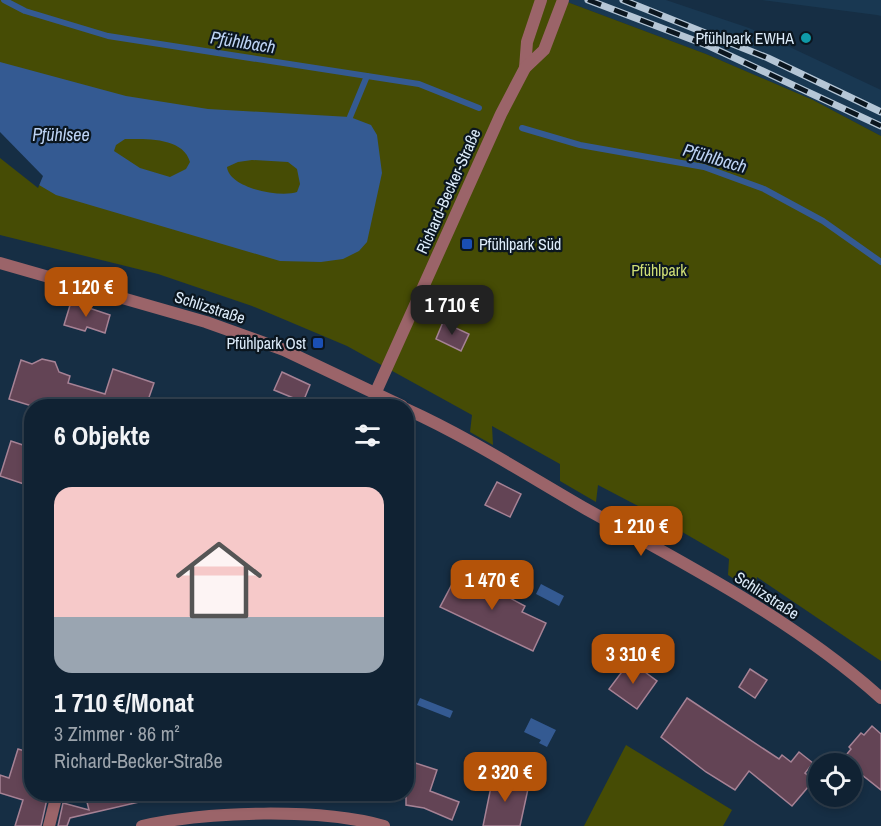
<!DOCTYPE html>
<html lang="de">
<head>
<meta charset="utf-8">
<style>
  body { margin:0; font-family:"Archivo Narrow",sans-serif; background:#1e2f3f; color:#f1f3f6; height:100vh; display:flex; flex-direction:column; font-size:22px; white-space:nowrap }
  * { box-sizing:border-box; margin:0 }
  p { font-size:20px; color:#9ca4ac }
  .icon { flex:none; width:33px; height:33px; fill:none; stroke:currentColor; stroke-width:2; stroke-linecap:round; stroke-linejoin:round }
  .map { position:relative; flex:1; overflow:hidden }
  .details { position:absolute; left:24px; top:399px; width:390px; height:402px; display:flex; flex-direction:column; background:#102233; border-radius:24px; box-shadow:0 3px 9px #0003,0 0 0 2px #303f4e }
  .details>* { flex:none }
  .buttons { position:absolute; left:808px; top:753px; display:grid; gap:12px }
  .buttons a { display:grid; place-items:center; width:54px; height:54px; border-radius:50%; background:#102233; box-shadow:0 3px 9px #0003,0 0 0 2px #303f4e; font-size:30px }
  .price { position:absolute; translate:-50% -51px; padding:0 14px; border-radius:12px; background:#b45309; color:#fff; font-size:20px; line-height:39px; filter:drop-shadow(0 2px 3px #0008) }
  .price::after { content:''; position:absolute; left:50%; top:36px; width:18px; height:14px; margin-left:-9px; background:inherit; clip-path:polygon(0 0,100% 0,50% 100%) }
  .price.on { background:#222; color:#fff }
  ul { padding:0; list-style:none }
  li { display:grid; align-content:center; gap:12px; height:318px; padding:0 30px }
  li span { display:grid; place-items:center; height:186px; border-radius:18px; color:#555 }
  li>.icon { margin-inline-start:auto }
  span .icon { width:108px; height:108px; fill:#fffc; stroke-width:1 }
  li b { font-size:26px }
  h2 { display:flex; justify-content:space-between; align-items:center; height:72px; padding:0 30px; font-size:26px }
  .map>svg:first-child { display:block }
  .built { fill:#193852 }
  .green { fill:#464c05 }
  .water { fill:#345a92; fill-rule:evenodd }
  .pier { fill:#162e44 }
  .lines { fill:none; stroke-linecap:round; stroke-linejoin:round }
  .stream { stroke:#345a92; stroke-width:6 }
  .building { fill:#634455; stroke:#a68295; stroke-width:1.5 }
  .minor { stroke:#9b6469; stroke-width:12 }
  .rail-casing { stroke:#b5c6d6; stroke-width:7 }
  .rail { stroke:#0b161f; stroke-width:4.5; stroke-dasharray:14; stroke-linecap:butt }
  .culture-dot { fill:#0f9aa8; stroke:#0b161f; stroke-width:2 }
  .transit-dot { fill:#1a4fb4; stroke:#0b161f; stroke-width:2 }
  .labels { text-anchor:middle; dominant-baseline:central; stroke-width:4.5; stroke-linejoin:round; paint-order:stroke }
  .poi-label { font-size:16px; fill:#ddecfa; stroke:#0b161f; text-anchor:end }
  .street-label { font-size:16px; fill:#ddecfa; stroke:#0b161f }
  .park-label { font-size:16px; fill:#cfde75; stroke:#0b161f }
  .water-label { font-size:18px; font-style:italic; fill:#bdd3f4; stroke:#0b161f }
</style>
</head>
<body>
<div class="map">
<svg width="881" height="826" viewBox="0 0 881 826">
  <rect width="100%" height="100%" fill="#162e44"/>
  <!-- built -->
  <g class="built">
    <path d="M 562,0 L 666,0 L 749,28 L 881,90 L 881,136 L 813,100 L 706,54 Z"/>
    <path d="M 762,0 L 881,0 L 881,16 L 877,15 Z"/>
  </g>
  <!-- green -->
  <g class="green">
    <path d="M 0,0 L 562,0 L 706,54 L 813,100 L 881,136 L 881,661 L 757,577 L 754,592 L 728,575 L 729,559 L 658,518 L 662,538 L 643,527 L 640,507 L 598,485 L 596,502 L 560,481 L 560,464 L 492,426 L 493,445 L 470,432 L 472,415 L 347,346 L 252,306 L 158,274 L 0,235 Z"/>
    <path d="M 626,745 L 732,810 L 723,826 L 584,826 Z"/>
  </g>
  <!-- water -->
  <g class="water">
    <path d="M 0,62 L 126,96 L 208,109 L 350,117 L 371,125 L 377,135 L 382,173 L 367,242 L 359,251 L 343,259 L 321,262 L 280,261 L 56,195 L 39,185 L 0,154 ZM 125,139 C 146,139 183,137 190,162 L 186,169 L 170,177 L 140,168 L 114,151 L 116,145 ZM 252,160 L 288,162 L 297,169 L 300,184 L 297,192 C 280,198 229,188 227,167 L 238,162 Z"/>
    <path d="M 541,584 L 564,596 L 559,606 L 536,594 Z"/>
    <path d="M 420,698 L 453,711 L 450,718 L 417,705 Z"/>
    <path d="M 531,718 L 556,730 L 547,747 L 539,743 L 541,740 L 524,732 Z"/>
  </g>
  <!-- pier -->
  <path class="pier" d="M 0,132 L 43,176 L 38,188 L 0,158 Z"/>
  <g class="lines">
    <!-- stream -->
    <g class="stream">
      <path d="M 4,0 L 25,11 L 108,36 L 419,84 L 479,108"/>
      <path d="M 350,117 L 367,76"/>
      <path d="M 522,128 L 580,145 L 704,167 L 764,189 L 823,221 L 881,262"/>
    </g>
  </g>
  <!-- building -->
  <g class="building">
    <path d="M 71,302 L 110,315 L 105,333 L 87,327 L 85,331 L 64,325 Z"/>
    <path d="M 443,322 L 469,334 L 461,351 L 436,339 Z"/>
    <path d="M 42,359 L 55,362 L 59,372 L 70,376 L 68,383 L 105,394 L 113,369 L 154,383 L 146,406 L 32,406 L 9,399 L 21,360 L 32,364 Z"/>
    <path d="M 282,372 L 310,385 L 303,402 L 274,390 Z"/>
    <path d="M 11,441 L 32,448 L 32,472 L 27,485 L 0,476 Z"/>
    <path d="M 497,482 L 521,494 L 510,517 L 485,505 Z"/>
    <path d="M 459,571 L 525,606 L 522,612 L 546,623 L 533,651 L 440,607 Z"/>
    <path d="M 630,661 L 657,681 L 637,709 L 609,689 Z"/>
    <path d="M 750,669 L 767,680 L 755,698 L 739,687 Z"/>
    <path d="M 687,698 L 779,759 L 782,755 L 791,762 L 799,752 L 813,763 L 805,773 L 814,780 L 792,806 L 749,771 L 735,790 L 706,772 L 661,737 Z"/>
    <path d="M 872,726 L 881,734 L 881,790 L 852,767 L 852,764 L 843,759 L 851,749 L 849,747 L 861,733 L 864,735 Z"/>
    <path d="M 18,749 L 32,753 L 32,794 L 47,799 L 41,826 L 15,826 L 23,800 L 0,793 L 0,775 L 9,778 Z"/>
    <path d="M 406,760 L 437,770 L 430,791 L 459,802 L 452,820 L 424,808 L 406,805 Z"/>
    <path d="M 494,772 L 528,789 L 520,826 L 483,826 Z"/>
    <path d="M 85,794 L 147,794 L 148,800 L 70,818 L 67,826 L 58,826 L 63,803 L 89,810 Z"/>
  </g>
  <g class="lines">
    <!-- minor -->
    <g class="minor">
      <path d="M 525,68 L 527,42 L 541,0"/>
      <path d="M 0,263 L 206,322 L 284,350 L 402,406"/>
      <path d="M 375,394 L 501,114 L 525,68 L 544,50 L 563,0"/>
      <path d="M 406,409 C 468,437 527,475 586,509 C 687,565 794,620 881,698"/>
      <path d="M 49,826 L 57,794"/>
      <path d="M 142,826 C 208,811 320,808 384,826"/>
    </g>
    <defs>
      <g id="rail">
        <path d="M 588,0 L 709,46 L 881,126"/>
        <path d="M 623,0 L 768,58 L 881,112"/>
      </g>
    </defs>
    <!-- rail casing -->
    <use href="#rail" class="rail-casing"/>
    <!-- rail -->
    <use href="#rail" class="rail"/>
  </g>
  <!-- markers -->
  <circle class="culture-dot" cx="806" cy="38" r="6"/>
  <g class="transit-dot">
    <rect x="461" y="238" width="12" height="12" rx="3"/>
    <rect x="312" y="337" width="12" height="12" rx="3"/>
  </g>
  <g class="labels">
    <!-- poi labels -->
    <g class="poi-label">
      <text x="794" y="38">Pfühlpark EWHA</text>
      <text x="479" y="244" text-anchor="start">Pfühlpark Süd</text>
      <text x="306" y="343">Pfühlpark Ost</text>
    </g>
    <!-- street labels -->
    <g class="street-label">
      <text transform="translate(448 191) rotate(-66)">Richard-Becker-Straße</text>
      <text transform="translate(210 307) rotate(18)">Schlizstraße</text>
      <text transform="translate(767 595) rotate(33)">Schlizstraße</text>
    </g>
    <!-- park labels -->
    <g class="park-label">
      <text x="659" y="270">Pfühlpark</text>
    </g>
    <!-- water labels -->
    <g class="water-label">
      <text transform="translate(243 42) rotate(9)">Pfühlbach</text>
      <text x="61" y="134">Pfühlsee</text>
      <text transform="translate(715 158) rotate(16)">Pfühlbach</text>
    </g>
  </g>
</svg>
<div class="buttons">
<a><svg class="icon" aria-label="locate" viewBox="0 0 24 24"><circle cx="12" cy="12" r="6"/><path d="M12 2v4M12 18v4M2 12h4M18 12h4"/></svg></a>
</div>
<b class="price" style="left:86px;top:318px">1 120 €</b>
<b class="price on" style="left:452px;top:336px">1 710 €</b>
<b class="price" style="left:641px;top:557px">1 210 €</b>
<b class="price" style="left:492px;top:611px">1 470 €</b>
<b class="price" style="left:633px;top:685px">3 310 €</b>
<b class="price" style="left:505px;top:803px">2 320 €</b>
<section class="details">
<h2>6 Objekte<svg class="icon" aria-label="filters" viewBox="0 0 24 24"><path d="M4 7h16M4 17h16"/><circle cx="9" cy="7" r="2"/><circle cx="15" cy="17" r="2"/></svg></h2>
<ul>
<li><span style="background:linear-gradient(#f6c9c9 70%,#9aa5b1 0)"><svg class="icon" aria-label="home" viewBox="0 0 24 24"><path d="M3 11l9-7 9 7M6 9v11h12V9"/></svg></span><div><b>1 710 €/Monat</b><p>3 Zimmer · 86 m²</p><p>Richard-Becker-Straße</p></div></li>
</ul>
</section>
</div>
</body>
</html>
